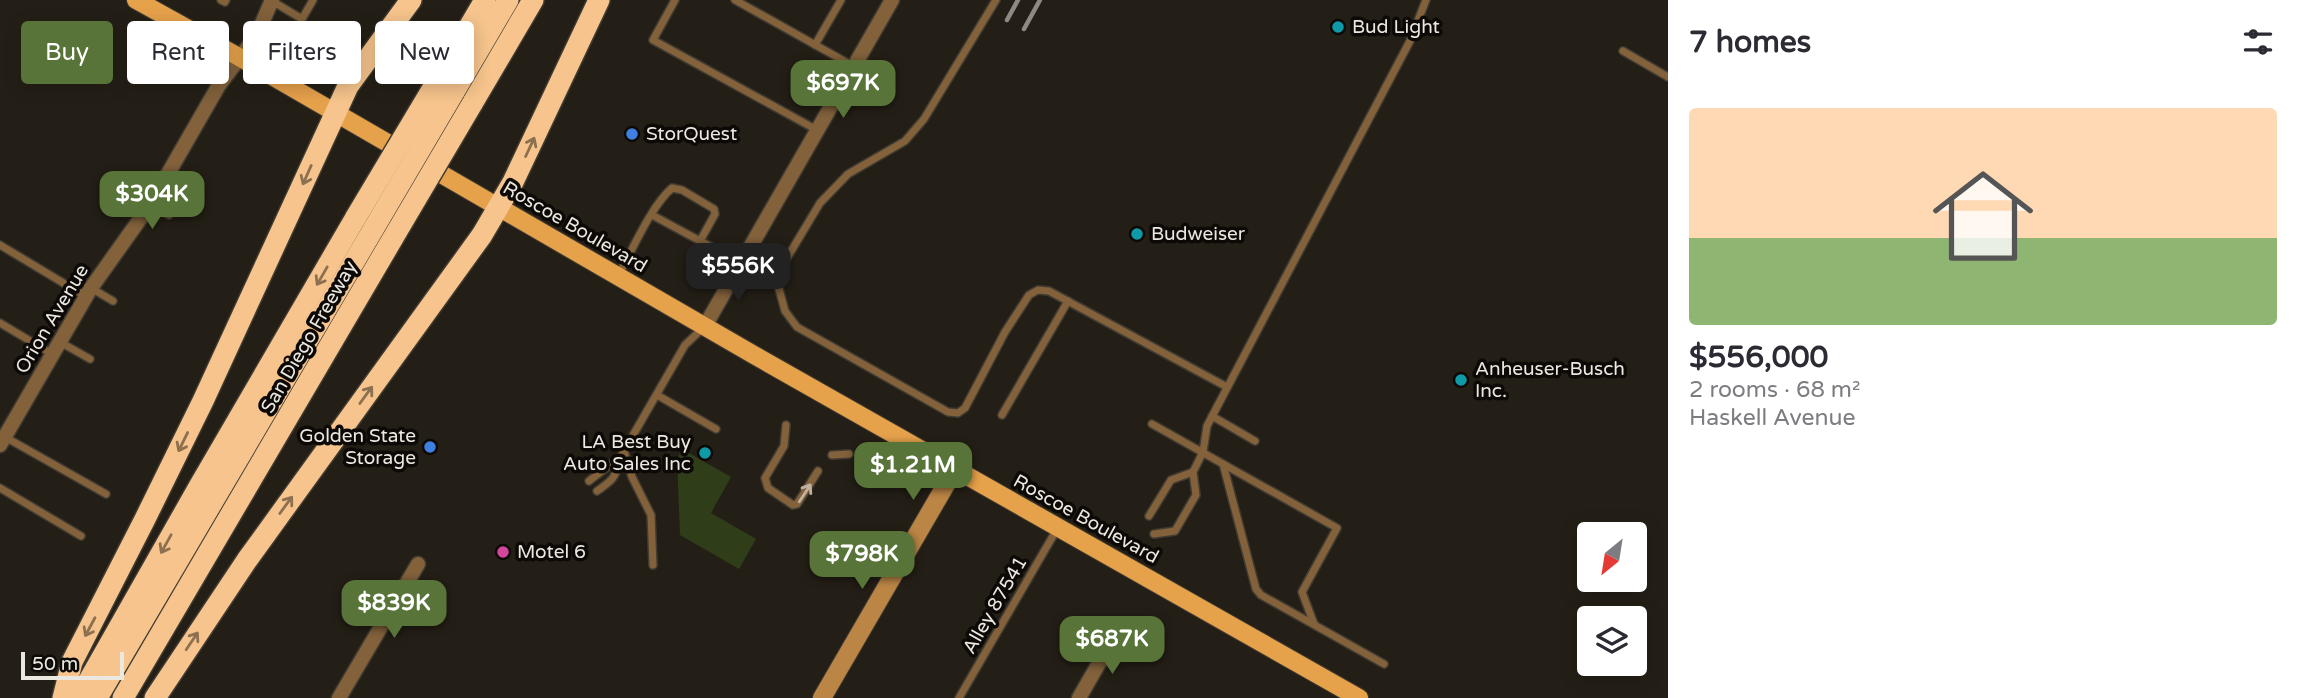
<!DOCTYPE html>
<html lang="en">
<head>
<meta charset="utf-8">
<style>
  body { margin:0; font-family:"Varela Round",sans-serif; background:#f2f2f3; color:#2b2b33; height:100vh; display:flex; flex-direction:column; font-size:26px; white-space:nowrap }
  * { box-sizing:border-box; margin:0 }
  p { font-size:23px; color:#7c7c81 }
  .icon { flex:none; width:38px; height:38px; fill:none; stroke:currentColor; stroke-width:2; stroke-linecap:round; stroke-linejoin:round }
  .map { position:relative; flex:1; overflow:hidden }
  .details { display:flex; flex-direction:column; background:#fff; width:630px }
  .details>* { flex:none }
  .top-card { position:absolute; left:21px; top:21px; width:665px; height:63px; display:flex; gap:14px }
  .needle { width:46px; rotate:210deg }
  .fabs { position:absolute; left:1577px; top:522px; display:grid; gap:14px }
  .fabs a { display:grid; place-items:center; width:70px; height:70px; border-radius:7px; background:#fff; box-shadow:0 4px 18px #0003; font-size:35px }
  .scale { position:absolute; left:21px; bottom:18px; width:103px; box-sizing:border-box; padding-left:7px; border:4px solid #ebe8e1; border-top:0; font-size:19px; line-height:24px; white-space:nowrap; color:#ebe8e1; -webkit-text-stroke:5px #0c0906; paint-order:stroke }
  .price { position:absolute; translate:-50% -60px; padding:0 16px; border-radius:14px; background:#587439; color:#fff; font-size:23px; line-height:46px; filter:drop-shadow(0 2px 4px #0008) }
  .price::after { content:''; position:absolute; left:50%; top:42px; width:21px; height:16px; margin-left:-10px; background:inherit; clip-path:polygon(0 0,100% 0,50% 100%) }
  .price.active { background:#222; color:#fff }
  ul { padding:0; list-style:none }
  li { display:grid; align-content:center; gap:14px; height:371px; padding:0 21px }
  li span { display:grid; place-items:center; height:217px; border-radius:7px; color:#555 }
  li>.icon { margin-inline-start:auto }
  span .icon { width:126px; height:126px; fill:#fffc; stroke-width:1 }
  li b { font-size:30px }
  h2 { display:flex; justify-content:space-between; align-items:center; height:84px; padding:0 21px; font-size:30px }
  .chip { padding:0 24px; border-radius:7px; background:#fff; box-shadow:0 4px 18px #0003; font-size:24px; line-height:63px }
  .chip.active { background:#587439; color:#fff }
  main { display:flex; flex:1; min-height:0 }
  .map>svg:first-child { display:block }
  .green { fill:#2f3d19 }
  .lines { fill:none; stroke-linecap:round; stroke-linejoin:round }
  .service-casing { stroke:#403b32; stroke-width:10 }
  .minor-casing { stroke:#403b32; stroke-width:17 }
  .secondary-casing { stroke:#403b32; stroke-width:20 }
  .primary-casing { stroke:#403b32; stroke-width:20 }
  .motorway-casing { stroke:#403b32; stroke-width:24 }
  .service { stroke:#82613b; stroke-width:7 }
  .minor { stroke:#82613b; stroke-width:14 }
  .secondary { stroke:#bb8545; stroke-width:18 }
  .primary { stroke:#e6a14b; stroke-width:18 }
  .motorway { stroke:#f6c48c; stroke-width:21 }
  .rail { stroke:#8e8a82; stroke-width:4.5 }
  .motorway-bridge-casing { stroke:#403b32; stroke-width:24; stroke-linecap:butt }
  .motorway-bridge { stroke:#f6c48c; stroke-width:21 }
  .oneway { stroke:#8d7050 }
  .oneway2 { stroke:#c1b29f }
  .culture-dot { fill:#0f9aa8; stroke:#0c0906; stroke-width:2.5 }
  .shop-dot { fill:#3f7fe0; stroke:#0c0906; stroke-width:2.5 }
  .hotel-dot { fill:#d1479c; stroke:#0c0906; stroke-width:2.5 }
  .labels { text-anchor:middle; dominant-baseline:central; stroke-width:7; stroke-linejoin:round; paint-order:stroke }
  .poi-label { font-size:19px; fill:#ebe8e1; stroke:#0c0906; text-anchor:start }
  .street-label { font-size:19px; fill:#ebe8e1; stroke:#0c0906 }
</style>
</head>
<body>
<main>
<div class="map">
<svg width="1668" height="698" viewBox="0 0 1668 698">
  <rect width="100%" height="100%" fill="#241f16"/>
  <!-- green -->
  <path class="green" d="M 682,449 L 731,477 L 711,513 L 756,539 L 739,569 L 680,535 L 677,459 Z"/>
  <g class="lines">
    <defs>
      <g id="service">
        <path d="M 221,0 L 225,2 L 226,0"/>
        <path d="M 675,0 L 653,40 L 817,130"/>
        <path d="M 735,0 L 853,66"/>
        <path d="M 996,0 L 924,119 L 905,141 L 848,174 L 820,203 L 781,268 L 779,289 L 785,311 L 797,327 L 948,412 L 958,413 L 965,408 L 1005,332 L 1029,295 L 1038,290 L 1049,291 L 1227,387"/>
        <path d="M 272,1 L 302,19 L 313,0"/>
        <path d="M 815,45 L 841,0"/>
        <path d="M 1623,51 L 1668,77"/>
        <path d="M 150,205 L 169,215"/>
        <path d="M 652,215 L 741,263"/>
        <path d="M 0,245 L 85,296"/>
        <path d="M 618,276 C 632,251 651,206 672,188 L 682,190 L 714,209 L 715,214 L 700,241"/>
        <path d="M 91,288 L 113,301"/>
        <path d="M 0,323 L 52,354"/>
        <path d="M 60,342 L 90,359"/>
        <path d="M 657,395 L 716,429"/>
        <path d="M 1002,415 L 1068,301"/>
        <path d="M 1212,416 L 1255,441"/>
        <path d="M 1152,424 L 1337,528 L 1302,592 L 1314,624"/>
        <path d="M 786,425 L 784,446 L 765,478 L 768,488 L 793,505 L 797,504 L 818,471"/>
        <path d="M 5,437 L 106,494"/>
        <path d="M 624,451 L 632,477 L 651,515 L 653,565"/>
        <path d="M 832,455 L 849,454"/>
        <path d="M 1223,464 L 1256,589 L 1261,595 L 1384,664"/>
        <path d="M 589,481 L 611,464 L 617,463"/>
        <path d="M 0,488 L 81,536"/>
        <path d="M 597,491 C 608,483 618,478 617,463 L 685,345 L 704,327"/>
        <path d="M 1149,516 L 1171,480 L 1193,472 L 1203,452 L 1207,426 L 1410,41 L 1426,0"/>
        <path d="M 1154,534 L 1175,531 L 1196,495 L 1193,472"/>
        <path d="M 959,698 L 1057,529"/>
      </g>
      <g id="minor">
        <path d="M 705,326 L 892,0"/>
        <path d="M 0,445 L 91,288 L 150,205 L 219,85 L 257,35 L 272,0"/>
        <path d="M 339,698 L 418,564"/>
        <path d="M 1079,698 L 1114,637"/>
      </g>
      <path id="secondary" d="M 822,698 L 955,469"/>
      <path id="primary" d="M 136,0 L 239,57 L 754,355 L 1359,698"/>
      <g id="motorway">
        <path d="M 436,83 L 485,0"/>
        <path d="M 454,92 L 508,0"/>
        <path d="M 472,104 L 533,0"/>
        <path d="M 63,698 L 72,662 L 145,519 L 203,401 L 348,86 L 411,0"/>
        <path d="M 79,698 L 200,485 L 356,217"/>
        <path d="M 97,698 L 374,228"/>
        <path d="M 123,698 L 393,238"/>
        <path d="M 155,698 L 247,560 L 482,235 L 513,182 L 599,0"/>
      </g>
    </defs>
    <!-- service casing -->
    <use href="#service" class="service-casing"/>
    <!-- minor casing -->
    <use href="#minor" class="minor-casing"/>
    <!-- secondary casing -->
    <use href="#secondary" class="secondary-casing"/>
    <!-- primary casing -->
    <use href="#primary" class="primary-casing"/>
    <!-- motorway casing -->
    <use href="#motorway" class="motorway-casing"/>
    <!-- service -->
    <use href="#service" class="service"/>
    <!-- minor -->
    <use href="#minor" class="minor"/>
    <!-- secondary -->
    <use href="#secondary" class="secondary"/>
    <!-- primary -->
    <use href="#primary" class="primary"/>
    <!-- motorway -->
    <use href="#motorway" class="motorway"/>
    <!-- rail -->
    <g class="rail">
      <path d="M 1007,20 L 1018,0"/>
      <path d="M 1024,29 L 1040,0"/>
    </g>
    <defs>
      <g id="motorway-bridge">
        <path d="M 356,217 L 436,83"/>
        <path d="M 374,228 L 454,92"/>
        <path d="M 393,238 L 472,104"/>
      </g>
    </defs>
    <!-- motorway-bridge casing -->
    <use href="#motorway-bridge" class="motorway-bridge-casing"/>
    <!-- motorway-bridge -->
    <use href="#motorway-bridge" class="motorway-bridge"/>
  </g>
  <!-- one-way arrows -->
  <defs><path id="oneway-shaft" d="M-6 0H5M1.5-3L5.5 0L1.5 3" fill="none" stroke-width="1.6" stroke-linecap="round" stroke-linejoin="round" transform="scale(1.75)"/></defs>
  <g class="oneway">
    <use href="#oneway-shaft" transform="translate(530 147) rotate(-65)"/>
    <use href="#oneway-shaft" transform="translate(307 175) rotate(114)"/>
    <use href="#oneway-shaft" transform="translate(322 276) rotate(120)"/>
    <use href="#oneway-shaft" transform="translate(366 395) rotate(-54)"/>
    <use href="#oneway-shaft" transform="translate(183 442) rotate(116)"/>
    <use href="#oneway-shaft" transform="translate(286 505) rotate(-54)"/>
    <use href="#oneway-shaft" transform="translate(166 544) rotate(119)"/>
    <use href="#oneway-shaft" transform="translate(90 627) rotate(118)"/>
    <use href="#oneway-shaft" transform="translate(192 641) rotate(-56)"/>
  </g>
  <use class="oneway2" href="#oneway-shaft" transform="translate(805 493) rotate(-57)"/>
  <!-- markers -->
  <g class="culture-dot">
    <circle cx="1338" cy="27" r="7"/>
    <circle cx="1137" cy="234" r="7"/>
    <circle cx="1461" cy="380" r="7"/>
    <circle cx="705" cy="453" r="7"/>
  </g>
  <g class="shop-dot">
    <circle cx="632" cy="134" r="7"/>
    <circle cx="430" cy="447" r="7"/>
  </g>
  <circle class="hotel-dot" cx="503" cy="552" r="7"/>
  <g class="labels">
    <!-- poi labels -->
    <g class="poi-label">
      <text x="1352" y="27">Bud Light</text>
      <text x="646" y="134">StorQuest</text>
      <text x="1151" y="234">Budweiser</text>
      <text x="1475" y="369">Anheuser-Busch<tspan x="1475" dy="22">Inc.</tspan></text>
      <text x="416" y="436" text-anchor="end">Golden State<tspan x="416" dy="22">Storage</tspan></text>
      <text x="691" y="442" text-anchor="end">LA Best Buy<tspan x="691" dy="22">Auto Sales Inc</tspan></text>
      <text x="517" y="552">Motel 6</text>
    </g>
    <!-- street labels -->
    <g class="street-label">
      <text transform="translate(575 227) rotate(30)">Roscoe Boulevard</text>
      <text transform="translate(52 319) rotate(-59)">Orion Avenue</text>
      <text transform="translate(309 337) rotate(-60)">San Diego Freeway</text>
      <text transform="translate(1086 519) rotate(29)">Roscoe Boulevard</text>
      <text transform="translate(995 605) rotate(-60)">Alley 87541</text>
    </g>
  </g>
</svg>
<div class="fabs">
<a><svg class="needle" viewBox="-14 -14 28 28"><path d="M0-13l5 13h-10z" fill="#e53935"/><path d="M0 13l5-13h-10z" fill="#7c7c81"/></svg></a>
<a><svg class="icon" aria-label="layers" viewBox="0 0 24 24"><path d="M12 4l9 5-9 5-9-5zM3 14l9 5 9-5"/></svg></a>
</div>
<div class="scale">50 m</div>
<b class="price" style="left:843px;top:120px">$697K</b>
<b class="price" style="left:152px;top:231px">$304K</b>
<b class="price active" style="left:738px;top:303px">$556K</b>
<b class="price" style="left:913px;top:502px">$1.21M</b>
<b class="price" style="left:862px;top:591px">$798K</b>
<b class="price" style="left:394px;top:640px">$839K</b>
<b class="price" style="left:1112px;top:676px">$687K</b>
<div class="top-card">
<a class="chip active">Buy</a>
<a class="chip">Rent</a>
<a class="chip">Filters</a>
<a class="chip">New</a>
</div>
</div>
<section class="details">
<h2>7 homes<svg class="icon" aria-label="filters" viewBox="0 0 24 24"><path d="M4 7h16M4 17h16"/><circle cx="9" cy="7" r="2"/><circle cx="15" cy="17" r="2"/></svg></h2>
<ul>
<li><span style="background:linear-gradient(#ffd9b3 60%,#8fb573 0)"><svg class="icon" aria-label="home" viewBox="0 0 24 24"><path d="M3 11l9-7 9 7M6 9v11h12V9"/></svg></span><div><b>$556,000</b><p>2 rooms · 68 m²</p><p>Haskell Avenue</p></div></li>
</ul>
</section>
</main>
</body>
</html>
